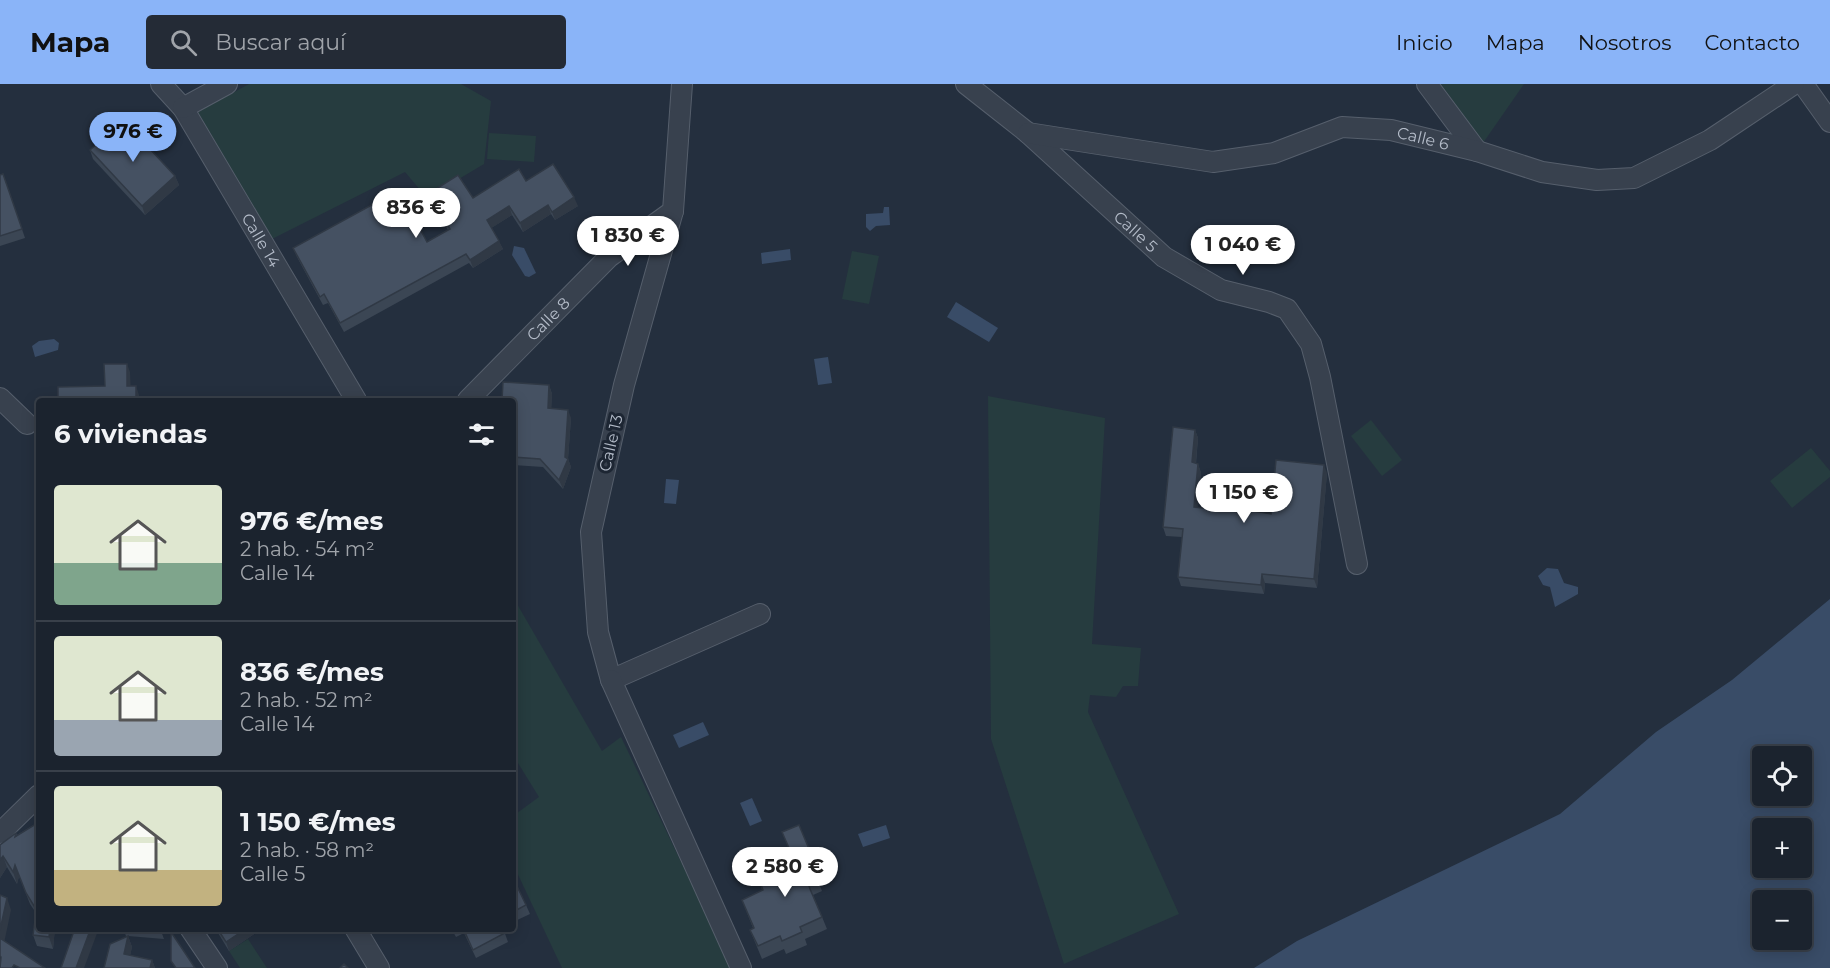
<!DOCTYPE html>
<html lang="es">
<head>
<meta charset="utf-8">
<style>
  body { margin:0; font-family:Montserrat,sans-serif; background:#242b36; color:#f1f3f6; height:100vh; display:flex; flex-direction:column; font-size:22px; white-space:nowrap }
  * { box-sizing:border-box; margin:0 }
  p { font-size:20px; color:#a0a4aa }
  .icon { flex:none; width:33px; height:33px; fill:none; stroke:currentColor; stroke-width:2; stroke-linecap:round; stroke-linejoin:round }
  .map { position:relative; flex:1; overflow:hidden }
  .side { position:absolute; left:36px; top:314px; width:480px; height:534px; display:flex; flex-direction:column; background:#1b232e; border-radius:6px; box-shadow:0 3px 15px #0003,0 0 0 2px #39404a }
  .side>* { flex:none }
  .controls { position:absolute; left:1752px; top:662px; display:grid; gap:12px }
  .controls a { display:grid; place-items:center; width:60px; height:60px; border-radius:6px; background:#1b232e; box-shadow:0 3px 15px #0003,0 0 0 2px #39404a; font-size:30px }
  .price { position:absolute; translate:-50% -51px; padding:0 14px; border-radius:21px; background:#fff; color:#222; font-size:20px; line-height:39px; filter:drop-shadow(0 2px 3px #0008) }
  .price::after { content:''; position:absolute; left:50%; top:36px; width:18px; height:14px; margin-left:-9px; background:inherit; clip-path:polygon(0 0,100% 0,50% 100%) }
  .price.current { background:#8ab4f8; color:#111 }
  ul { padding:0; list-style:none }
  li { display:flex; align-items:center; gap:18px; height:150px; padding:0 18px }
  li+li { border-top:2px solid #39404a }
  li span { display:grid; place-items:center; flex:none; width:168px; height:120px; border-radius:6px; color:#555 }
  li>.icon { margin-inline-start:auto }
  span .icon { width:72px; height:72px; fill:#fffc; stroke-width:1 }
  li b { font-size:26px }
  h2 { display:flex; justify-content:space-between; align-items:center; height:72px; padding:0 18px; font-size:26px }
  header { display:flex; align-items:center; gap:36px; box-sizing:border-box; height:84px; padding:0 30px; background:#8ab4f8; color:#111 }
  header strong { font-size:28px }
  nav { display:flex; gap:33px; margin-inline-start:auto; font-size:21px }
  .search { width:420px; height:54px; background:#242b36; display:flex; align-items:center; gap:15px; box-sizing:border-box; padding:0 21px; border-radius:6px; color:#a0a4aa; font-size:22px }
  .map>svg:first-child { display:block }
  .green { fill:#263c3f }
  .water { fill:#394c67; fill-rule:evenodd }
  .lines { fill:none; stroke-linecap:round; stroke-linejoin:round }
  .street-casing { stroke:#565f6c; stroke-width:22 }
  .street { stroke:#38414e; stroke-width:20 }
  .wall { fill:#3b4654 }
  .shaded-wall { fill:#303945 }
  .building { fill:#455162; stroke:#303945; stroke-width:1.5 }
  .labels { text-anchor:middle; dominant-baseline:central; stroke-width:6; stroke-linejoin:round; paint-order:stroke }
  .street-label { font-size:16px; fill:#b4bcc9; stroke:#1d2633 }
</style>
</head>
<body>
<header>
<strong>Mapa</strong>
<div class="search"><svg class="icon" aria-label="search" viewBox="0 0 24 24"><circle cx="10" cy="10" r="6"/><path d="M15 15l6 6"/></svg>Buscar aquí</div>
<nav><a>Inicio</a><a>Mapa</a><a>Nosotros</a><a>Contacto</a></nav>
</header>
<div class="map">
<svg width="1830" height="884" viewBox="0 0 1830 884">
  <rect width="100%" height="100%" fill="#242f3e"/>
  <!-- green -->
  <g class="green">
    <path d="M 249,0 L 461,0 L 491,17 L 484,80 L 427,114 L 405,88 L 272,155 L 198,28 Z"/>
    <path d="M 1441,0 L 1524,0 L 1483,59 Z"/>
    <path d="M 489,49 L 536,52 L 534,78 L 487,75 Z"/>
    <path d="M 852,167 L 879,172 L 869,220 L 842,215 Z"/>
    <path d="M 988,312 L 1105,334 L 1092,560 L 1141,564 L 1138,602 L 1123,602 L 1116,613 L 1090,611 L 1088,628 L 1179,830 L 1064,880 L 991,655 Z"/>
    <path d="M 1371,336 L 1402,376 L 1382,392 L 1351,352 Z"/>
    <path d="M 1811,364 L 1830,387 L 1830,393 L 1792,424 L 1770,397 Z"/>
    <path d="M 513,513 L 602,667 L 621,653 L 732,884 L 562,884 L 513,780 L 513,732 L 539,713 L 513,671 Z"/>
    <path d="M 248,855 L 267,884 L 240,884 L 229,867 Z"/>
  </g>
  <!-- water -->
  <g class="water">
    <path d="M 884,123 L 889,123 L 890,141 L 876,142 L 870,147 L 866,143 L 866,130 L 883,129 Z"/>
    <path d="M 514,162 L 524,164 L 536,189 L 529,193 L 525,192 L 512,171 Z"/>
    <path d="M 790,165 L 791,176 L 762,180 L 761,169 Z"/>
    <path d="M 956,218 L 998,244 L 989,258 L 947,233 Z"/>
    <path d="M 54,255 L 59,259 L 58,266 L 35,273 L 32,262 L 39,257 Z"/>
    <path d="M 828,273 L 832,299 L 818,301 L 814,275 Z"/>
    <path d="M 666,395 L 679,396 L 676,420 L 664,419 Z"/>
    <path d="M 1547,484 L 1558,485 L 1564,499 L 1578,503 L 1578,510 L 1555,523 L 1550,503 L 1543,501 L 1538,492 Z"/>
    <path d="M 1830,515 L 1830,884 L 1254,884 L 1297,857 L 1560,730 L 1656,648 L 1732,596 ZM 1762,672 L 1802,672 L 1802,711 L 1762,711 ZM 1762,744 L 1802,744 L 1802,783 L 1762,783 ZM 1762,816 L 1802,816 L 1802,855 L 1762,855 Z"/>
    <path d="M 703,638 L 709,651 L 679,664 L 673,651 Z"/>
    <path d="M 752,714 L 762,737 L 750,742 L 740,719 Z"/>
    <path d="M 886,741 L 890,754 L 863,763 L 858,750 Z"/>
  </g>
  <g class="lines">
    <defs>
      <g id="street">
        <path id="s1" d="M 161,0 L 183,24 L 356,316"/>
        <path id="s2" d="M 966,0 L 1028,49 L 1164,173 L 1221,206 L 1269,218 L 1287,225 L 1311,260 L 1320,293 L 1357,480"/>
        <path d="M 1427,0 L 1477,67"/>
        <path d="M 1803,0 L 1830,38"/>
        <path d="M 183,24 L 227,0"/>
        <path id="s3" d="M 1028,49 L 1213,78 L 1274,69 L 1342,43 L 1391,46 L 1477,67 L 1542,88 L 1597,96 L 1634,94 L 1710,56 L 1794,0"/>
        <path d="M 673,127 L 624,301 L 591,448 L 598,548 L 611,596 L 760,530"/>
        <path d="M 0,314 L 27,340"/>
        <path id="s4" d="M 468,316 L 609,173 L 673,127 L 682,0"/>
        <path d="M 611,596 L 741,884"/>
        <path d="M 0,749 L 39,711"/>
        <path d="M 190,844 L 217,884"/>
        <path d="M 355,844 L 379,884"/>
      </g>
    </defs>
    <!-- street casing -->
    <use href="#street" class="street-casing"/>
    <!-- street -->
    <use href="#street" class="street"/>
  </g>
  <!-- wall -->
  <g class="wall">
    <path d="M 90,66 L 175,92 L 179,101 L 145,131 L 93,75 Z"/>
    <path d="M 3,90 L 25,154 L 0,162 L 0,91 Z"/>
    <path d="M 526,97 L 578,122 L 555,136 L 551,130 L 523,148 L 512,131 L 491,144 L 503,165 L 473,184 L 469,179 L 344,248 L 328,219 L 323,221 L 297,173 L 293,164 L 427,158 L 448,146 L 431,119 L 428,110 L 473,114 Z"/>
    <path d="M 549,301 L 552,310 L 551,325 L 571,334 L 568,375 L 571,383 L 563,405 L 543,383 L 513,381 L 513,316 L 502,316 Z"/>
    <path d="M 1195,346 L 1198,354 L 1196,380 L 1198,380 L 1201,389 L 1198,423 L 1271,430 L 1327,389 L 1317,504 L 1265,499 L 1264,510 L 1181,502 L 1178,493 L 1182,453 L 1166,452 L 1163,443 Z"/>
    <path d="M 39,738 L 39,844 L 55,844 L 53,865 L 37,862 L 33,851 L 36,829 L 30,820 L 19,792 L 17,800 L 7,783 L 0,794 L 0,761 L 16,749 L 17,751 Z"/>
    <path d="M 782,748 L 809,765 L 814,778 L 811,779 L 822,807 L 813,811 L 827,845 L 805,855 L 807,861 L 786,870 L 784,865 L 762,875 L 750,846 L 753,844 L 742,816 L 762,806 L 759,796 L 778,799 L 800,789 Z"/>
    <path d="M 513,794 L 526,821 L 530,830 L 513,838 Z"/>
    <path d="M 123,844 L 160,844 L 164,855 L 128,852 L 132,863 L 130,871 L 152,876 L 155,884 L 104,884 L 127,852 L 126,852 Z"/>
    <path d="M 215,844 L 263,844 L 229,867 Z"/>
    <path d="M 451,844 L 503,844 L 508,858 L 476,874 L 464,849 L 456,853 Z"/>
  </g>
  <!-- shaded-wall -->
  <g class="shaded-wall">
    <path d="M 175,92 L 179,101 L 145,131 L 142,122 Z"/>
    <path d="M 574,113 L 578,122 L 555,136 L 552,128 Z"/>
    <path d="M 548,121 L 551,130 L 523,148 L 520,139 Z"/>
    <path d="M 509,122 L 512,131 L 490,145 L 487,136 Z"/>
    <path d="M 499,157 L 503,165 L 473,184 L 470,176 Z"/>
    <path d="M 127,280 L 130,288 L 131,311 L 127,302 Z"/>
    <path d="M 549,301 L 552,310 L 551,333 L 548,324 Z"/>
    <path d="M 136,302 L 139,311 L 139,316 L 136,316 Z"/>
    <path d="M 568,326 L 571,334 L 568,375 L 571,383 L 563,405 L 559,396 L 565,373 Z"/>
    <path d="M 1195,346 L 1198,354 L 1195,387 L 1192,378 Z"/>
    <path d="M 1198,380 L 1201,389 L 1197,432 L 1194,423 Z"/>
    <path d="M 1324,381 L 1327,389 L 1317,504 L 1314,495 Z"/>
    <path d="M 1262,490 L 1265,499 L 1264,510 L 1261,501 Z"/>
    <path d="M 3,772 L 7,783 L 0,794 L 0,776 Z"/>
    <path d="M 15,781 L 19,792 L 17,800 L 13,788 Z"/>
    <path d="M 7,814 L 11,826 L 3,864 L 0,857 L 0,846 Z"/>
    <path d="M 50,844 L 55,844 L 53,865 L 49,853 Z"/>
    <path d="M 91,844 L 99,844 L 84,884 L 76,884 Z"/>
    <path d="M 247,844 L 263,844 L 229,867 L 226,858 Z"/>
    <path d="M 128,852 L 132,863 L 128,881 L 124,870 Z"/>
    <path d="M 152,876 L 155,884 L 150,884 Z"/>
  </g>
  <!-- building -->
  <g class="building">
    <path d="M 123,36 L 175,92 L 142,122 L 90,66 Z"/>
    <path d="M 553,80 L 574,113 L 552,128 L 548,121 L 520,139 L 509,122 L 487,136 L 499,157 L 470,176 L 466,170 L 340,239 L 324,210 L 320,213 L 293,164 L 399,106 L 427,158 L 450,145 L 428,110 L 458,91 L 473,114 L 519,85 L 526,97 Z"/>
    <path d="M 3,90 L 22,145 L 0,152 L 0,91 Z"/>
    <path d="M 104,280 L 127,280 L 127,302 L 136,302 L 136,316 L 58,316 L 58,303 L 105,302 Z"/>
    <path d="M 503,298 L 549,301 L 548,324 L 568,326 L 565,373 L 568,375 L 559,396 L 540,375 L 513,373 L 513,316 L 477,316 L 477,314 L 502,316 Z"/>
    <path d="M 1173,343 L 1195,346 L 1192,378 L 1198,380 L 1194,423 L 1223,426 L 1223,422 L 1271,430 L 1276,376 L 1324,381 L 1314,495 L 1262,490 L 1261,501 L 1178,493 L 1183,445 L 1163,443 Z"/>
    <path d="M 39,738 L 39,830 L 26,809 L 15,781 L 13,788 L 3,772 L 0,776 L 0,761 L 16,749 L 15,753 Z"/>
    <path d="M 799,741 L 809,765 L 805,767 L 818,795 L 808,799 L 810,805 L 822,833 L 800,843 L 802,848 L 782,857 L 780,852 L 758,862 L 750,846 L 754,844 L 742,816 L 763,806 L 759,796 L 773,790 L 778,799 L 800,789 L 782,748 Z"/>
    <path d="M 513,794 L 526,821 L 513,828 Z"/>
    <path d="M 0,811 L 7,814 L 0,846 Z"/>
    <path d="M 36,829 L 39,830 L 39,844 L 50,844 L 49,853 L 33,851 Z"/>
    <path d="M 75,844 L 91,844 L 76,884 L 61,884 Z"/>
    <path d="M 139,844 L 160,844 L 160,846 Z"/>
    <path d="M 217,844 L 247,844 L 226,858 Z"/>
    <path d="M 463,844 L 503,844 L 505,849 L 473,866 Z"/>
    <path d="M 171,848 L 195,884 L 176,884 L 171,877 Z"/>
    <path d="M 128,852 L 124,870 L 152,876 L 150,884 L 104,884 L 110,860 Z"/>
    <path d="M 0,854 L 45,884 L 20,884 L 14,881 L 12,884 L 0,884 L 1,873 L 0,872 Z"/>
    <path d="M 344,880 L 348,884 L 340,884 Z"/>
  </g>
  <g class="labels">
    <!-- street labels -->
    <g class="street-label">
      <text stroke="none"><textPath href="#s3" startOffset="404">Calle 6</textPath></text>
      <text stroke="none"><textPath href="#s2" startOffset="225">Calle 5</textPath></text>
      <text stroke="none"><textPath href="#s1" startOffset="186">Calle 14</textPath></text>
      <text stroke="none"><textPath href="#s4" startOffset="114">Calle 8</textPath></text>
      <text transform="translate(611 359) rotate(-77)">Calle 13</text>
    </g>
  </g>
</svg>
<div class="controls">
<a><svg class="icon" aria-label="locate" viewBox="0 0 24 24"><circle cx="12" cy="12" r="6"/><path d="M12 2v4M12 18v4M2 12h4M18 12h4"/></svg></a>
<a>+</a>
<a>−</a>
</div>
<b class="price current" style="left:133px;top:79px">976 €</b>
<b class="price" style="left:416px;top:155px">836 €</b>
<b class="price" style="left:628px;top:183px">1 830 €</b>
<b class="price" style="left:1243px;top:192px">1 040 €</b>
<b class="price" style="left:1244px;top:440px">1 150 €</b>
<b class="price" style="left:785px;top:814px">2 580 €</b>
<section class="side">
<h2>6 viviendas<svg class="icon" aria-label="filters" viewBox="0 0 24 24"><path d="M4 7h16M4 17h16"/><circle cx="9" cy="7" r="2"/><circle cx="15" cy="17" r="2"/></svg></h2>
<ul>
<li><span style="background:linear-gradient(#dfe7d0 65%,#7fa58c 0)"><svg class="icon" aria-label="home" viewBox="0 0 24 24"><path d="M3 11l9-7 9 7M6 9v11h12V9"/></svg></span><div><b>976 €/mes</b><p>2 hab. · 54 m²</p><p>Calle 14</p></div></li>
<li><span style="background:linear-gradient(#dfe7d0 70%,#9aa5b1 0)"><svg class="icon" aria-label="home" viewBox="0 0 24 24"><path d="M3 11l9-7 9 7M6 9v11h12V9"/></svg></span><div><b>836 €/mes</b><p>2 hab. · 52 m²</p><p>Calle 14</p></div></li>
<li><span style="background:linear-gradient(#dfe7d0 70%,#c2b280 0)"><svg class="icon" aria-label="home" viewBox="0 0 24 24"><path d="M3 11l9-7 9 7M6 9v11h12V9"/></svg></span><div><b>1 150 €/mes</b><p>2 hab. · 58 m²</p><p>Calle 5</p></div></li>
</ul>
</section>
</div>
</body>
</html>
